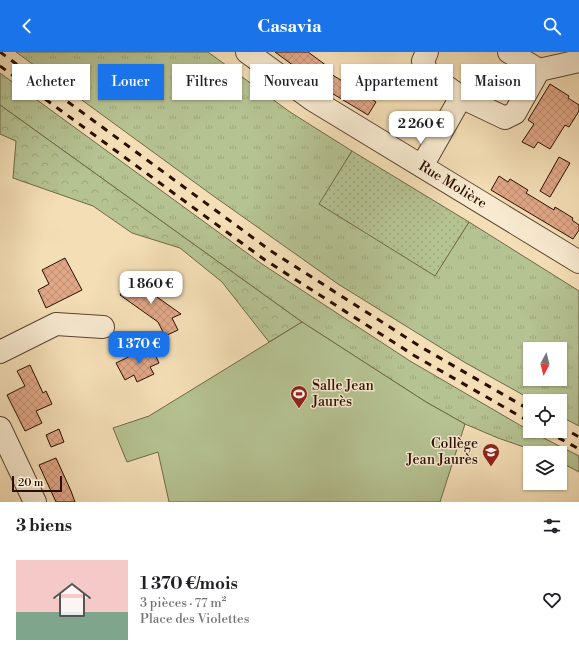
<!DOCTYPE html>
<html lang="fr">
<head>
<meta charset="utf-8">
<style>
  body { margin:0; font-family:"Libre Bodoni",serif; background:#f2f2f2; color:#202124; height:100vh; display:flex; flex-direction:column; font-size:15px; white-space:nowrap }
  * { box-sizing:border-box; margin:0 }
  p { font-size:13px; color:#757577 }
  .icon { flex:none; width:22px; height:22px; fill:none; stroke:currentColor; stroke-width:2; stroke-linecap:round; stroke-linejoin:round }
  .map { position:relative; height:450px; overflow:hidden }
  .sheet { display:flex; flex-direction:column; background:#fff; flex:1 }
  .sheet>* { flex:none }
  .hud { position:absolute; left:12px; top:12px; width:555px; height:36px; display:flex; gap:8px }
  .needle { width:26px; rotate:187deg }
  .fabs { position:absolute; left:523px; top:290px; display:grid; gap:8px }
  .fabs a { display:grid; place-items:center; width:44px; height:44px; border-radius:0px; background:#fff; box-shadow:0 1px 3px #0004; font-size:20px }
  .scale { position:absolute; left:12px; bottom:10px; width:50px; box-sizing:border-box; padding-left:4px; border:2px solid #2a0e00; border-top:0; font-size:11px; line-height:14px; white-space:nowrap; color:#2a0e00; -webkit-text-stroke:3px #f8ead0; paint-order:stroke }
  .price { position:absolute; translate:-50% -34px; padding:0 9px; border-radius:8px; background:#fff; color:#222; font-size:13px; line-height:26px; filter:drop-shadow(0 1px 2px #0008) }
  .price::after { content:''; position:absolute; left:50%; top:24px; width:12px; height:9px; margin-left:-6px; background:inherit; clip-path:polygon(0 0,100% 0,50% 100%) }
  .price.current { background:#1a73e8; color:#fff }
  ul { padding:0; list-style:none }
  li { display:flex; align-items:center; gap:12px; height:100px; padding:0 16px }
  li span { display:grid; place-items:center; flex:none; width:112px; height:80px; border-radius:0px; color:#555 }
  li>.icon { margin-inline-start:auto }
  span .icon { width:48px; height:48px; fill:#fffc; stroke-width:1 }
  li b { font-size:17px }
  h2 { display:flex; justify-content:space-between; align-items:center; height:48px; padding:0 16px; font-size:17px }
  .tag { padding:0 14px; border-radius:0px; background:#fff; box-shadow:0 1px 3px #0004; font-size:14px; line-height:36px }
  .tag.current { background:#1a73e8; color:#fff }
  header { display:flex; justify-content:space-between; align-items:center; height:52px; padding:0 16px; background:#1a73e8; color:#fff; font-size:18px; font-weight:700 }
  .map>svg:first-child { display:block }
  .grass { fill:url(#grass-tufts); stroke:#706849; fill-rule:evenodd }
  .forest { fill:url(#forest-crowns); stroke:#706849 }
  .park { fill:url(#park-dots); stroke:#706849 }
  .pitch { fill:#b5c292; stroke:#706849 }
  .building { fill:url(#building-cross-hatch); stroke:#2a0e00 }
  .lines { fill:none; stroke-linecap:round; stroke-linejoin:round }
  .minor-casing { stroke:#5c422e; stroke-width:24 }
  .minor { stroke:#f8ead0; stroke-width:22 }
  .rail { stroke:#2a0e00; stroke-width:3; stroke-dasharray:7 7; stroke-linecap:butt }
  .labels { text-anchor:middle; dominant-baseline:central; stroke-width:3; stroke-linejoin:round; paint-order:stroke }
  .street-label { font-size:14px; fill:#2a0e00; stroke:#f8ead0 }
  .poi-label { font-size:14px; fill:#2a0e00; stroke:#f8ead0; text-anchor:start }
</style>
</head>
<body>
<header><svg class="icon" aria-label="back" viewBox="0 0 24 24"><path d="M15 5l-7 7 7 7"/></svg>Casavia<svg class="icon" aria-label="search" viewBox="0 0 24 24"><circle cx="10" cy="10" r="6"/><path d="M15 15l6 6"/></svg></header>
<div class="map">
<svg width="579" height="450" viewBox="0 0 579 450">
  <defs>
    <pattern id="grass-tufts" width="24" height="20" patternUnits="userSpaceOnUse"><rect width="24" height="20" fill="#b5c292"/><path d="M3 7l-1-3M5 7V3M7 7l1-3M15 17l-1-3M17 17v-4M19 17l1-3" fill="none" stroke="#9ca67c"/></pattern>
    <pattern id="forest-crowns" width="20" height="18" patternUnits="userSpaceOnUse"><rect width="20" height="18" fill="#b5c292"/><path d="M2 6a3 3 0 1 1 6 0M12 15a3 3 0 1 1 6 0" fill="none" stroke="#9ca67c"/></pattern>
    <pattern id="park-dots" width="8" height="8" patternUnits="userSpaceOnUse"><rect width="8" height="8" fill="#b5c292"/><path d="M2 2h.1M6 6h.1" fill="none" stroke="#9ca67c" stroke-width="1.8" stroke-linecap="round"/></pattern>
    <pattern id="building-cross-hatch" width="8" height="8" patternUnits="userSpaceOnUse"><rect width="8" height="8" fill="#e0a787"/><path d="M0 0l8 8M0 8l8-8" fill="none" stroke="#c08f73"/></pattern>
  </defs>
  <rect width="100%" height="100%" fill="#f4deb6"/>
  <filter id="stains"><feTurbulence type="fractalNoise" baseFrequency=".005" numOctaves="4"/><feColorMatrix values="0 0 0 0 .2 0 0 0 0 .09 0 0 0 0 .02 0 0 0 .5 -.17"/></filter>
  <radialGradient id="worn" r=".72"><stop offset=".6" stop-color="#630" stop-opacity="0"/><stop offset="1" stop-color="#630" stop-opacity=".3"/></radialGradient>
  <!-- grass -->
  <g class="grass">
    <path d="M 16,0 L 208,0 L 290,60 L 352,99 L 320,152 L 435,223 L 469,170 L 579,239 L 579,374 L 560,364 L 560,349 L 534,349 L 464,310 L 338,232 L 212,143 ZM 530,297 L 560,297 L 560,327 L 530,327 Z"/>
    <path d="M 0,21 L 262,212 L 410,309 L 530,379 L 579,404 L 579,420 L 560,410 L 560,401 L 541,401 L 498,386 L 465,372 L 426,350 L 302,270 L 0,53 Z"/>
  </g>
  <!-- forest -->
  <path class="forest" d="M 0,53 L 302,270 L 269,290 L 222,230 L 180,196 L 132,181 L 93,154 L 13,126 L 16,89 L 0,82 Z"/>
  <!-- park -->
  <path class="park" d="M 352,99 L 469,170 L 435,224 L 319,152 Z"/>
  <!-- pitch -->
  <path class="pitch" d="M 302,270 L 426,350 L 465,372 L 440,450 L 169,450 L 158,400 L 127,410 L 113,376 L 149,364 Z"/>
  <!-- building -->
  <g class="building">
    <path d="M 275,0 L 308,0 L 327,14 L 324,18 L 349,33 L 351,30 L 369,41 L 367,44 L 376,50 L 368,63 L 325,37 Z"/>
    <path d="M 550,32 L 569,44 L 568,46 L 579,53 L 579,59 L 569,75 L 565,73 L 550,97 L 538,90 L 534,96 L 522,90 L 534,72 L 528,68 Z"/>
    <path d="M 559,105 L 570,111 L 550,145 L 540,139 Z"/>
    <path d="M 499,124 L 508,130 L 510,127 L 528,138 L 526,141 L 554,158 L 555,155 L 573,166 L 572,168 L 579,173 L 579,178 L 573,187 L 491,138 Z"/>
    <path d="M 65,206 L 82,238 L 46,256 L 38,238 L 49,232 L 42,218 Z"/>
    <path d="M 131,227 L 143,235 L 146,231 L 161,239 L 157,245 L 181,262 L 172,266 L 178,278 L 165,284 L 158,270 L 120,243 Z"/>
    <path d="M 151,294 L 159,311 L 150,315 L 154,322 L 137,330 L 134,323 L 125,328 L 116,311 Z"/>
    <path d="M 30,313 L 43,341 L 46,339 L 52,352 L 36,359 L 42,371 L 25,379 L 7,343 L 25,334 L 17,319 Z"/>
    <path d="M 59,377 L 64,390 L 51,395 L 46,383 Z"/>
    <path d="M 56,406 L 71,439 L 75,450 L 56,450 L 39,413 Z"/>
  </g>
  <g class="lines">
    <defs>
      <g id="minor">
        <path id="s1" d="M 247,0 L 313,48 L 579,210"/>
        <path d="M 427,0 L 423,9 L 427,21 L 461,45 L 505,66 L 515,61 L 539,18"/>
        <path d="M 509,0 L 539,18"/>
        <path d="M 539,18 L 579,9"/>
        <path d="M 422,114 L 461,45"/>
        <path d="M 0,300 L 56,272 L 103,275"/>
        <path d="M 0,376 L 35,450"/>
      </g>
    </defs>
    <!-- minor casing -->
    <use href="#minor" class="minor-casing"/>
    <!-- minor -->
    <use href="#minor" class="minor"/>
    <!-- rail -->
    <g class="rail">
      <path d="M 0,0 L 271,199 L 421,295 L 530,358"/>
      <path d="M 0,14 L 265,208 L 415,304 L 530,370"/>
      <path d="M 560,374 L 579,385"/>
      <path d="M 546,379 L 579,397"/>
    </g>
  </g>
  <!-- icons -->
  <defs>
    <symbol id="stadium-pin" viewBox="-11 -11 22 30"><path d="M0 17L-7.5 6A9.5 9.5 0 1 1 7.5 6Z" fill="#8f2418" stroke="#f8ead0"/><path d="M0-5a6.5 5 0 1 0 0 10a6.5 5 0 1 0 0-10ZM-3.5-1.8h7v3.6h-7Z" fill="#fff"/></symbol>
    <symbol id="school-pin" viewBox="-11 -11 22 30"><path d="M0 17L-7.5 6A9.5 9.5 0 1 1 7.5 6Z" fill="#8f2418" stroke="#f8ead0"/><path d="M0-5L7-2L0 1L-7-2ZM-4 1L0 2.5L4 1V4Q0 6-4 4Z" fill="#fff"/></symbol>
  </defs>
  <g fill-rule="evenodd">
    <use href="#stadium-pin" x="289" y="332" width="20" height="27"/>
    <use href="#school-pin" x="481" y="390" width="20" height="27"/>
  </g>
  <g class="labels">
    <!-- street labels -->
    <g class="street-label">
      <text stroke="none"><textPath href="#s1" startOffset="245">Rue Molière</textPath></text>
    </g>
    <!-- poi labels -->
    <g class="poi-label">
      <text x="312" y="334">Salle Jean<tspan x="312" dy="16">Jaurès</tspan></text>
      <text x="478" y="392" text-anchor="end">Collège<tspan x="478" dy="16">Jean Jaurès</tspan></text>
    </g>
  </g>
  <rect width="100%" height="100%" filter="url(#stains)"/>
  <rect width="100%" height="100%" fill="url(#worn)"/>
</svg>
<div class="fabs">
<a><svg class="needle" viewBox="-14 -14 28 28"><path d="M0-13l5 13h-10z" fill="#e53935"/><path d="M0 13l5-13h-10z" fill="#757577"/></svg></a>
<a><svg class="icon" aria-label="locate" viewBox="0 0 24 24"><circle cx="12" cy="12" r="6"/><path d="M12 2v4M12 18v4M2 12h4M18 12h4"/></svg></a>
<a><svg class="icon" aria-label="layers" viewBox="0 0 24 24"><path d="M12 4l9 5-9 5-9-5zM3 14l9 5 9-5"/></svg></a>
</div>
<div class="scale">20 m</div>
<b class="price" style="left:421px;top:93px">2 260 €</b>
<b class="price" style="left:151px;top:253px">1 860 €</b>
<b class="price current" style="left:139px;top:313px">1 370 €</b>
<div class="hud">
<a class="tag">Acheter</a>
<a class="tag current">Louer</a>
<a class="tag">Filtres</a>
<a class="tag">Nouveau</a>
<a class="tag">Appartement</a>
<a class="tag">Maison</a>
</div>
</div>
<section class="sheet">
<h2>3 biens<svg class="icon" aria-label="filters" viewBox="0 0 24 24"><path d="M4 7h16M4 17h16"/><circle cx="9" cy="7" r="2"/><circle cx="15" cy="17" r="2"/></svg></h2>
<ul>
<li><span style="background:linear-gradient(#f6c9c9 65%,#7fa58c 0)"><svg class="icon" aria-label="home" viewBox="0 0 24 24"><path d="M3 11l9-7 9 7M6 9v11h12V9"/></svg></span><div><b>1 370 €/mois</b><p>3 pièces · 77 m²</p><p>Place des Violettes</p></div><svg class="icon" aria-label="heart" viewBox="0 0 24 24"><path d="M12 20l-8-8c-3-5 5-10 8-4 3-6 11-1 8 4z"/></svg></li>
</ul>
</section>
</body>
</html>
